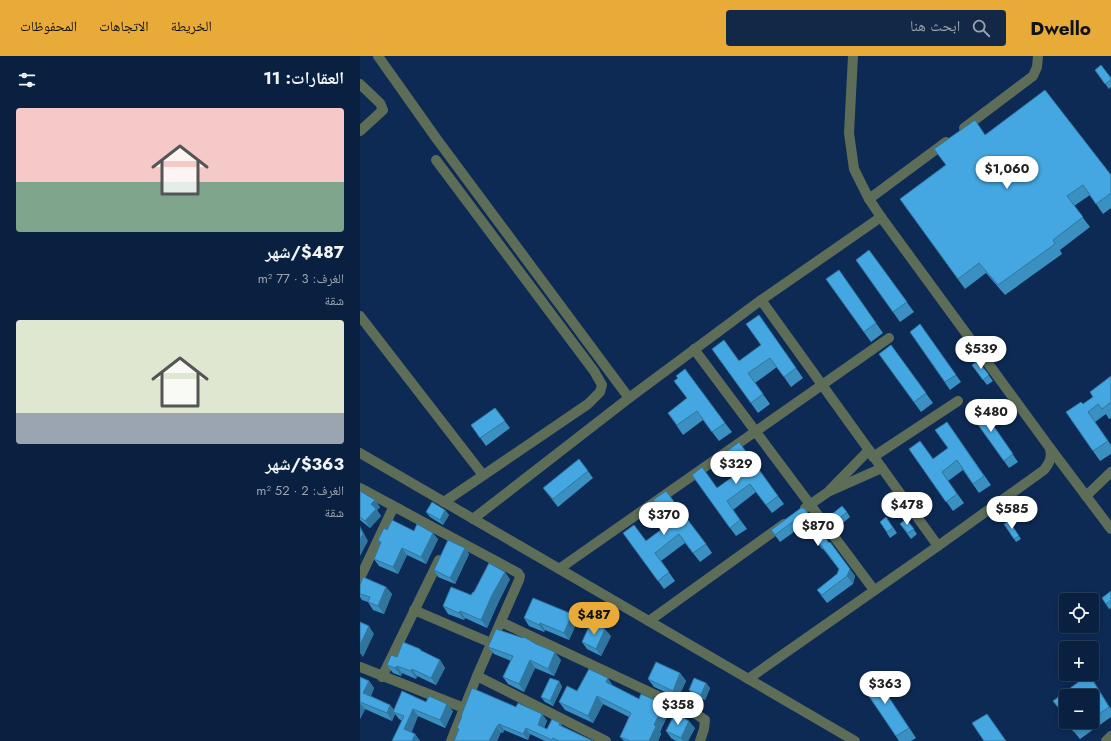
<!DOCTYPE html>
<html lang="ar">
<head>
<meta charset="utf-8">
<style>
  body { margin:0; font-family:Jost,"Noto Naskh Arabic",sans-serif; background:#132847; color:#f1f3f6; direction:rtl; height:100vh; display:flex; flex-direction:column; font-size:15px; white-space:nowrap }
  * { box-sizing:border-box; margin:0 }
  p { font-size:13px; color:#99a3b1 }
  .icon { flex:none; width:22px; height:22px; fill:none; stroke:currentColor; stroke-width:2; stroke-linecap:round; stroke-linejoin:round }
  .map { position:relative; flex:1; overflow:hidden; direction:ltr }
  .side { display:flex; flex-direction:column; background:#0a2040; width:360px }
  .side>* { flex:none }
  .tools { position:absolute; left:699px; top:537px; display:grid; gap:8px }
  .tools a { display:grid; place-items:center; width:40px; height:40px; border-radius:4px; background:#0a2040; box-shadow:0 2px 6px #0003,0 0 0 1px #2a3e59; font-size:20px }
  .price { position:absolute; translate:-50% -34px; padding:0 9px; border-radius:14px; background:#fff; color:#222; font-size:13px; line-height:26px; filter:drop-shadow(0 1px 2px #0008) }
  .price::after { content:''; position:absolute; left:50%; top:24px; width:12px; height:9px; margin-left:-6px; background:inherit; clip-path:polygon(0 0,100% 0,50% 100%) }
  .price.selected { background:#e9ab38; color:#111 }
  ul { padding:0; list-style:none }
  li { display:grid; align-content:center; gap:8px; height:212px; padding:0 16px }
  li span { display:grid; place-items:center; height:124px; border-radius:4px; color:#555 }
  li>.icon { margin-inline-start:auto }
  span .icon { width:72px; height:72px; fill:#fffc; stroke-width:1 }
  li b { font-size:17px }
  h2 { display:flex; justify-content:space-between; align-items:center; height:48px; padding:0 16px; font-size:17px }
  header { display:flex; align-items:center; gap:24px; box-sizing:border-box; height:56px; padding:0 20px; background:#e9ab38; color:#111 }
  header strong { font-size:19px }
  nav { display:flex; gap:22px; margin-inline-start:auto; font-size:14px }
  .search { width:280px; height:36px; background:#132847; display:flex; align-items:center; gap:10px; box-sizing:border-box; padding:0 14px; border-radius:4px; color:#99a3b1; font-size:15px }
  main { display:flex; flex:1; min-height:0 }
  .map>svg:first-child { display:block }
  .lines { fill:none; stroke-linecap:round; stroke-linejoin:round }
  .minor { stroke:#5d6d58; stroke-width:10 }
  .wall { fill:#3b90c2 }
  .shaded-wall { fill:#30759e }
  .building { fill:#45a7e1; stroke:#30759e }
</style>
</head>
<body>
<header>
<strong>Dwello</strong>
<div class="search"><svg class="icon" aria-label="search" viewBox="0 0 24 24"><circle cx="10" cy="10" r="6"/><path d="M15 15l6 6"/></svg>ابحث هنا</div>
<nav><a>الخريطة</a><a>الاتجاهات</a><a>المحفوظات</a></nav>
</header>
<main>
<div class="map">
<svg width="751" height="685" viewBox="0 0 751 685">
  <rect width="100%" height="100%" fill="#0d2a55"/>
  <g class="lines">
    <!-- minor -->
    <g class="minor">
      <path d="M 18,0 L 76,82 L 269,342"/>
      <path d="M 0,28 L 20,47 L 23,54 L 0,75"/>
      <path d="M 604,72 L 673,20 L 677,11 L 678,0"/>
      <path d="M 76,104 L 234,315 L 242,329 L 240,336 L 228,348 L 84,446"/>
      <path d="M 509,143 L 586,86"/>
      <path d="M 401,244 L 578,490"/>
      <path d="M 0,260 L 123,419"/>
      <path d="M 334,293 L 514,534"/>
      <path d="M 690,392 L 751,473"/>
      <path d="M 0,397 L 495,685"/>
      <path d="M 513,401 L 598,345"/>
      <path d="M 0,432 L 39,453"/>
      <path d="M 470,435 L 522,412"/>
      <path d="M 726,440 L 751,416"/>
      <path d="M 445,452 L 468,436 L 509,394"/>
      <path d="M 113,463 L 269,342 L 397,247 L 521,161"/>
      <path d="M 199,513 L 529,282"/>
      <path d="M 0,522 L 32,454 L 35,452 L 39,453 L 158,517 L 160,520 L 159,524 L 117,620 L 91,685"/>
      <path d="M 54,554 L 131,587"/>
      <path d="M 289,565 L 424,468"/>
      <path d="M 141,566 L 336,658 L 345,664 L 344,673 L 340,685"/>
      <path d="M 0,611 L 104,652"/>
      <path d="M 117,620 L 246,685"/>
      <path d="M 22,621 L 79,504"/>
      <path d="M 388,623 L 578,490 L 684,414 C 690,406 692,402 690,392 L 521,161 L 509,143 L 494,113 L 489,77 L 493,0"/>
      <path d="M 746,685 L 751,680"/>
    </g>
  </g>
  <!-- wall -->
  <g class="wall">
    <path d="M 735,14 L 751,22 L 751,31 L 749,33 Z"/>
    <path d="M 625,79 L 751,119 L 751,152 L 743,158 L 730,139 L 714,150 L 730,171 L 700,194 L 702,198 L 645,239 L 626,217 L 605,233 L 540,143 Z"/>
    <path d="M 509,194 L 554,256 L 540,266 L 496,204 Z"/>
    <path d="M 479,214 L 523,277 L 511,286 L 466,223 Z"/>
    <path d="M 399,259 L 443,322 L 431,331 L 417,311 L 395,327 L 410,348 L 398,357 L 352,293 L 379,305 L 401,289 Z"/>
    <path d="M 560,268 L 601,326 L 590,334 L 550,276 Z"/>
    <path d="M 531,289 L 573,347 L 561,356 L 519,298 Z"/>
    <path d="M 618,305 L 633,325 L 627,329 L 612,309 Z"/>
    <path d="M 751,320 L 751,362 L 749,363 L 746,358 L 735,366 L 751,389 L 751,398 L 740,405 L 706,356 L 723,348 L 733,341 Z"/>
    <path d="M 314,325 L 365,367 L 372,376 L 359,385 L 343,364 L 323,379 L 308,357 L 327,342 Z"/>
    <path d="M 619,349 L 658,406 L 649,412 L 609,356 Z"/>
    <path d="M 135,352 L 150,372 L 126,390 L 111,369 Z"/>
    <path d="M 587,366 L 631,429 L 619,437 L 603,414 L 588,425 L 604,447 L 593,455 L 549,393 L 573,403 L 588,392 Z"/>
    <path d="M 228,415 L 233,422 L 198,451 L 183,432 Z"/>
    <path d="M 381,415 L 418,440 L 424,448 L 412,457 L 396,436 L 373,454 L 387,473 L 376,480 L 332,419 L 357,432 Z"/>
    <path d="M 0,435 L 20,451 L 17,454 L 21,460 L 10,472 L 0,464 Z"/>
    <path d="M 293,444 L 346,488 L 352,497 L 340,506 L 325,487 L 301,505 L 315,525 L 304,533 L 263,477 L 286,485 L 310,467 Z"/>
    <path d="M 441,452 L 495,520 L 493,528 L 467,547 L 457,534 L 477,518 L 479,513 L 463,493 L 462,493 L 445,468 L 420,486 L 411,474 Z"/>
    <path d="M 85,454 L 89,459 L 83,469 L 70,461 L 66,456 Z"/>
    <path d="M 487,456 L 490,461 L 479,470 L 471,459 Z"/>
    <path d="M 526,461 L 537,477 L 530,482 L 520,466 Z"/>
    <path d="M 546,463 L 557,478 L 551,483 L 540,468 Z"/>
    <path d="M 649,465 L 661,483 L 656,486 L 644,468 Z"/>
    <path d="M 27,474 L 54,475 L 78,483 L 66,508 L 47,499 L 38,518 L 19,510 L 14,503 L 21,488 L 18,484 Z"/>
    <path d="M 105,492 L 109,498 L 95,528 L 78,521 L 74,514 Z"/>
    <path d="M 150,523 L 138,547 L 127,572 L 105,562 L 104,564 L 88,558 L 83,550 L 111,539 L 114,536 Z"/>
    <path d="M 0,529 L 26,531 L 32,538 L 24,558 L 13,554 L 8,546 L 2,544 L 0,541 Z"/>
    <path d="M 751,535 L 751,552 L 749,553 L 742,542 Z"/>
    <path d="M 164,562 L 217,566 L 209,584 L 185,574 L 184,576 L 169,570 Z"/>
    <path d="M 251,580 L 241,600 L 227,593 L 222,586 Z"/>
    <path d="M 128,591 L 201,604 L 194,620 L 175,612 L 164,636 L 148,628 L 143,621 L 151,605 L 134,598 Z"/>
    <path d="M 60,593 L 62,596 L 80,604 L 85,612 L 76,629 L 57,620 L 56,623 L 42,617 L 41,620 L 33,617 L 27,609 L 37,601 Z"/>
    <path d="M 320,617 L 326,625 L 318,642 L 294,631 L 288,623 Z"/>
    <path d="M 0,621 L 9,625 L 14,632 L 11,640 L 30,649 L 34,654 L 66,646 L 93,655 L 85,672 L 58,660 L 51,676 L 55,678 L 60,685 L 32,685 L 42,665 L 39,663 L 35,658 L 32,665 L 5,653 L 0,663 Z"/>
    <path d="M 199,625 L 202,631 L 193,650 L 185,646 L 181,641 Z"/>
    <path d="M 734,626 L 751,653 L 751,661 L 720,683 L 706,666 L 732,666 L 732,640 Z"/>
    <path d="M 346,627 L 350,632 L 345,644 L 333,639 L 329,634 Z"/>
    <path d="M 500,627 L 521,629 L 556,682 L 551,685 L 539,685 Z"/>
    <path d="M 253,630 L 279,643 L 309,656 L 300,676 L 301,678 L 298,685 L 264,685 L 260,681 L 269,661 L 243,648 L 233,667 L 205,654 L 199,646 L 217,635 Z"/>
    <path d="M 156,651 L 182,658 L 187,665 L 184,672 L 187,673 L 200,667 L 203,671 L 233,685 L 185,685 L 170,678 L 168,684 L 144,674 L 143,677 L 141,676 L 137,685 L 94,685 L 99,674 L 97,672 L 102,661 L 101,660 Z"/>
    <path d="M 335,672 L 328,685 L 316,685 L 311,682 L 306,675 Z"/>
  </g>
  <!-- shaded-wall -->
  <g class="shaded-wall">
    <path d="M 15,444 L 20,451 L 17,454 L 21,460 L 10,472 L 5,465 L 11,448 Z"/>
    <path d="M 85,454 L 89,459 L 83,469 L 80,464 Z"/>
    <path d="M 0,470 L 8,485 L 0,500 Z"/>
    <path d="M 73,477 L 78,483 L 66,508 L 61,501 Z"/>
    <path d="M 42,492 L 47,499 L 38,518 L 33,511 Z"/>
    <path d="M 105,492 L 109,498 L 95,528 L 90,522 Z"/>
    <path d="M 490,513 L 495,520 L 493,528 L 487,520 Z"/>
    <path d="M 145,516 L 150,523 L 138,547 L 127,572 L 121,564 L 132,539 Z"/>
    <path d="M 26,531 L 32,538 L 24,558 L 18,550 Z"/>
    <path d="M 100,555 L 105,562 L 104,564 L 99,557 Z"/>
    <path d="M 212,558 L 217,566 L 209,584 L 204,577 Z"/>
    <path d="M 180,567 L 185,574 L 184,576 L 179,569 Z"/>
    <path d="M 9,570 L 14,578 L 3,601 L 0,597 L 0,589 Z"/>
    <path d="M 245,573 L 251,580 L 241,600 L 236,593 Z"/>
    <path d="M 195,596 L 201,604 L 194,620 L 188,613 Z"/>
    <path d="M 80,604 L 85,612 L 76,629 L 71,622 Z"/>
    <path d="M 170,604 L 175,612 L 164,636 L 159,628 Z"/>
    <path d="M 37,610 L 42,617 L 41,620 L 35,612 Z"/>
    <path d="M 52,613 L 57,620 L 56,623 L 51,615 Z"/>
    <path d="M 320,617 L 326,625 L 318,642 L 313,635 Z"/>
    <path d="M 248,622 L 253,630 L 246,626 Z"/>
    <path d="M 9,625 L 14,632 L 9,645 L 3,637 Z"/>
    <path d="M 199,625 L 202,631 L 193,650 L 190,645 Z"/>
    <path d="M 346,627 L 350,632 L 345,644 L 341,639 Z"/>
    <path d="M 237,640 L 243,648 L 233,667 L 228,660 Z"/>
    <path d="M 0,647 L 5,653 L 0,663 Z"/>
    <path d="M 87,648 L 93,655 L 85,672 L 80,664 Z"/>
    <path d="M 304,648 L 309,656 L 300,676 L 301,678 L 298,685 L 289,685 L 294,669 Z"/>
    <path d="M 30,649 L 36,656 L 33,656 L 35,658 L 32,665 L 27,657 Z"/>
    <path d="M 53,653 L 58,660 L 50,681 L 44,673 Z"/>
    <path d="M 182,658 L 187,665 L 182,675 L 178,669 Z"/>
    <path d="M 329,665 L 335,672 L 328,685 L 323,685 L 321,682 Z"/>
    <path d="M 139,668 L 144,674 L 143,677 L 138,670 Z"/>
    <path d="M 137,670 L 141,676 L 137,685 L 129,685 Z"/>
    <path d="M 166,672 L 170,678 L 168,684 L 163,678 Z"/>
    <path d="M 55,678 L 60,685 L 52,685 Z"/>
  </g>
  <!-- building -->
  <g class="building">
    <path d="M 741,9 L 751,22 L 751,24 L 745,28 L 735,14 Z"/>
    <path d="M 685,34 L 751,119 L 751,137 L 736,148 L 723,129 L 707,140 L 723,161 L 693,184 L 695,188 L 638,229 L 619,207 L 598,223 L 540,143 L 586,109 L 574,93 L 615,64 L 625,79 Z"/>
    <path d="M 509,194 L 547,246 L 533,256 L 496,204 Z"/>
    <path d="M 479,214 L 516,267 L 504,276 L 466,223 Z"/>
    <path d="M 399,259 L 436,312 L 424,321 L 410,302 L 388,317 L 403,338 L 391,347 L 352,293 L 364,284 L 379,305 L 401,289 L 386,268 Z"/>
    <path d="M 560,268 L 596,319 L 585,326 L 550,276 Z"/>
    <path d="M 531,289 L 566,337 L 554,346 L 519,298 Z"/>
    <path d="M 618,305 L 629,319 L 623,324 L 612,309 Z"/>
    <path d="M 325,313 L 365,367 L 352,376 L 337,355 L 317,369 L 308,357 L 327,342 L 314,325 L 318,322 L 316,320 Z"/>
    <path d="M 751,320 L 751,346 L 742,353 L 738,348 L 728,356 L 748,385 L 733,395 L 706,356 L 721,346 L 723,348 L 733,341 L 730,336 Z"/>
    <path d="M 619,349 L 653,398 L 644,405 L 609,356 Z"/>
    <path d="M 135,352 L 145,365 L 120,382 L 111,369 Z"/>
    <path d="M 587,366 L 624,420 L 613,428 L 597,404 L 582,416 L 597,438 L 586,446 L 549,393 L 560,385 L 573,403 L 588,392 L 575,374 Z"/>
    <path d="M 379,386 L 418,440 L 406,449 L 390,428 L 367,445 L 380,464 L 370,472 L 332,419 L 342,411 L 357,432 L 381,415 L 366,396 Z"/>
    <path d="M 219,403 L 228,415 L 193,443 L 183,432 Z"/>
    <path d="M 0,435 L 15,444 L 11,448 L 16,453 L 5,465 L 0,461 Z"/>
    <path d="M 306,435 L 346,488 L 333,497 L 319,478 L 295,497 L 309,516 L 298,525 L 263,477 L 274,469 L 286,485 L 310,467 L 293,444 Z"/>
    <path d="M 72,446 L 85,454 L 80,464 L 66,456 Z"/>
    <path d="M 482,450 L 487,456 L 476,465 L 471,459 Z"/>
    <path d="M 441,452 L 444,452 L 469,487 L 470,486 L 490,513 L 487,520 L 462,539 L 457,534 L 477,518 L 479,513 L 458,485 L 457,486 L 439,461 L 415,479 L 411,474 Z"/>
    <path d="M 526,461 L 533,472 L 527,476 L 520,466 Z"/>
    <path d="M 546,463 L 554,473 L 548,477 L 540,468 Z"/>
    <path d="M 32,464 L 54,475 L 57,468 L 73,477 L 61,501 L 42,492 L 33,511 L 14,503 L 21,486 L 18,484 L 24,472 L 27,474 Z"/>
    <path d="M 649,465 L 659,480 L 654,483 L 644,468 Z"/>
    <path d="M 0,472 L 3,478 L 0,484 Z"/>
    <path d="M 88,484 L 105,492 L 90,522 L 74,514 Z"/>
    <path d="M 129,507 L 145,516 L 132,539 L 121,564 L 100,555 L 99,557 L 83,550 L 91,531 L 111,539 L 113,536 L 114,536 Z"/>
    <path d="M 3,521 L 26,531 L 18,550 L 8,546 L 10,541 L 0,538 L 0,529 Z"/>
    <path d="M 751,535 L 751,544 L 746,548 L 742,542 Z"/>
    <path d="M 173,542 L 212,558 L 204,577 L 180,567 L 179,569 L 164,562 Z"/>
    <path d="M 0,566 L 9,570 L 0,589 Z"/>
    <path d="M 231,566 L 245,573 L 236,593 L 222,586 Z"/>
    <path d="M 136,573 L 163,582 L 164,581 L 176,588 L 195,596 L 188,613 L 170,604 L 159,628 L 143,621 L 153,600 L 128,591 Z"/>
    <path d="M 43,586 L 60,593 L 60,594 L 80,604 L 71,622 L 52,613 L 51,615 L 37,610 L 35,612 L 27,609 L 31,599 L 37,601 Z"/>
    <path d="M 296,606 L 320,617 L 313,635 L 288,623 Z"/>
    <path d="M 229,613 L 248,622 L 246,626 L 279,643 L 281,638 L 304,648 L 294,669 L 296,670 L 289,685 L 270,685 L 260,681 L 271,657 L 237,640 L 228,660 L 199,646 L 207,630 L 217,635 Z"/>
    <path d="M 729,618 L 749,651 L 732,663 L 732,640 L 706,640 L 706,665 L 704,662 L 706,661 L 693,645 Z"/>
    <path d="M 514,619 L 549,672 L 536,680 L 500,627 Z"/>
    <path d="M 0,621 L 9,625 L 3,637 L 30,649 L 27,657 L 0,646 Z"/>
    <path d="M 190,622 L 199,625 L 190,645 L 181,641 Z"/>
    <path d="M 334,622 L 346,627 L 341,639 L 329,634 Z"/>
    <path d="M 112,632 L 156,651 L 158,647 L 182,658 L 178,669 L 187,673 L 192,663 L 200,667 L 199,669 L 233,685 L 199,685 L 193,682 L 192,684 L 166,672 L 163,678 L 139,668 L 138,670 L 137,670 L 129,685 L 94,685 L 99,673 L 97,672 L 102,660 L 101,660 Z"/>
    <path d="M 42,635 L 66,646 L 69,640 L 87,648 L 80,664 L 53,653 L 44,673 L 55,678 L 52,685 L 32,685 L 44,660 L 33,656 Z"/>
    <path d="M 315,657 L 329,665 L 321,682 L 306,675 Z"/>
    <path d="M 627,658 L 646,685 L 624,685 L 612,667 Z"/>
    <path d="M 707,666 L 728,666 L 714,676 Z"/>
  </g>
</svg>
<div class="tools">
<a><svg class="icon" aria-label="locate" viewBox="0 0 24 24"><circle cx="12" cy="12" r="6"/><path d="M12 2v4M12 18v4M2 12h4M18 12h4"/></svg></a>
<a>+</a>
<a>−</a>
</div>
<b class="price" style="left:647px;top:134px">$1,060</b>
<b class="price" style="left:621px;top:314px">$539</b>
<b class="price" style="left:631px;top:377px">$480</b>
<b class="price" style="left:376px;top:429px">$329</b>
<b class="price" style="left:547px;top:470px">$478</b>
<b class="price" style="left:652px;top:474px">$585</b>
<b class="price" style="left:304px;top:480px">$370</b>
<b class="price" style="left:458px;top:491px">$870</b>
<b class="price selected" style="left:234px;top:580px">$487</b>
<b class="price" style="left:525px;top:649px">$363</b>
<b class="price" style="left:318px;top:670px">$358</b>
</div>
<section class="side">
<h2>العقارات: 11<svg class="icon" aria-label="filters" viewBox="0 0 24 24"><path d="M4 7h16M4 17h16"/><circle cx="9" cy="7" r="2"/><circle cx="15" cy="17" r="2"/></svg></h2>
<ul>
<li><span style="background:linear-gradient(#f6c9c9 60%,#7fa58c 0)"><svg class="icon" aria-label="home" viewBox="0 0 24 24"><path d="M3 11l9-7 9 7M6 9v11h12V9"/></svg></span><div><b>$487/شهر</b><p>الغرف: 3 · 77 m²</p><p>شقة</p></div></li>
<li><span style="background:linear-gradient(#dfe7d0 75%,#9aa5b1 0)"><svg class="icon" aria-label="home" viewBox="0 0 24 24"><path d="M3 11l9-7 9 7M6 9v11h12V9"/></svg></span><div><b>$363/شهر</b><p>الغرف: 2 · 52 m²</p><p>شقة</p></div></li>
</ul>
</section>
</main>
</body>
</html>
